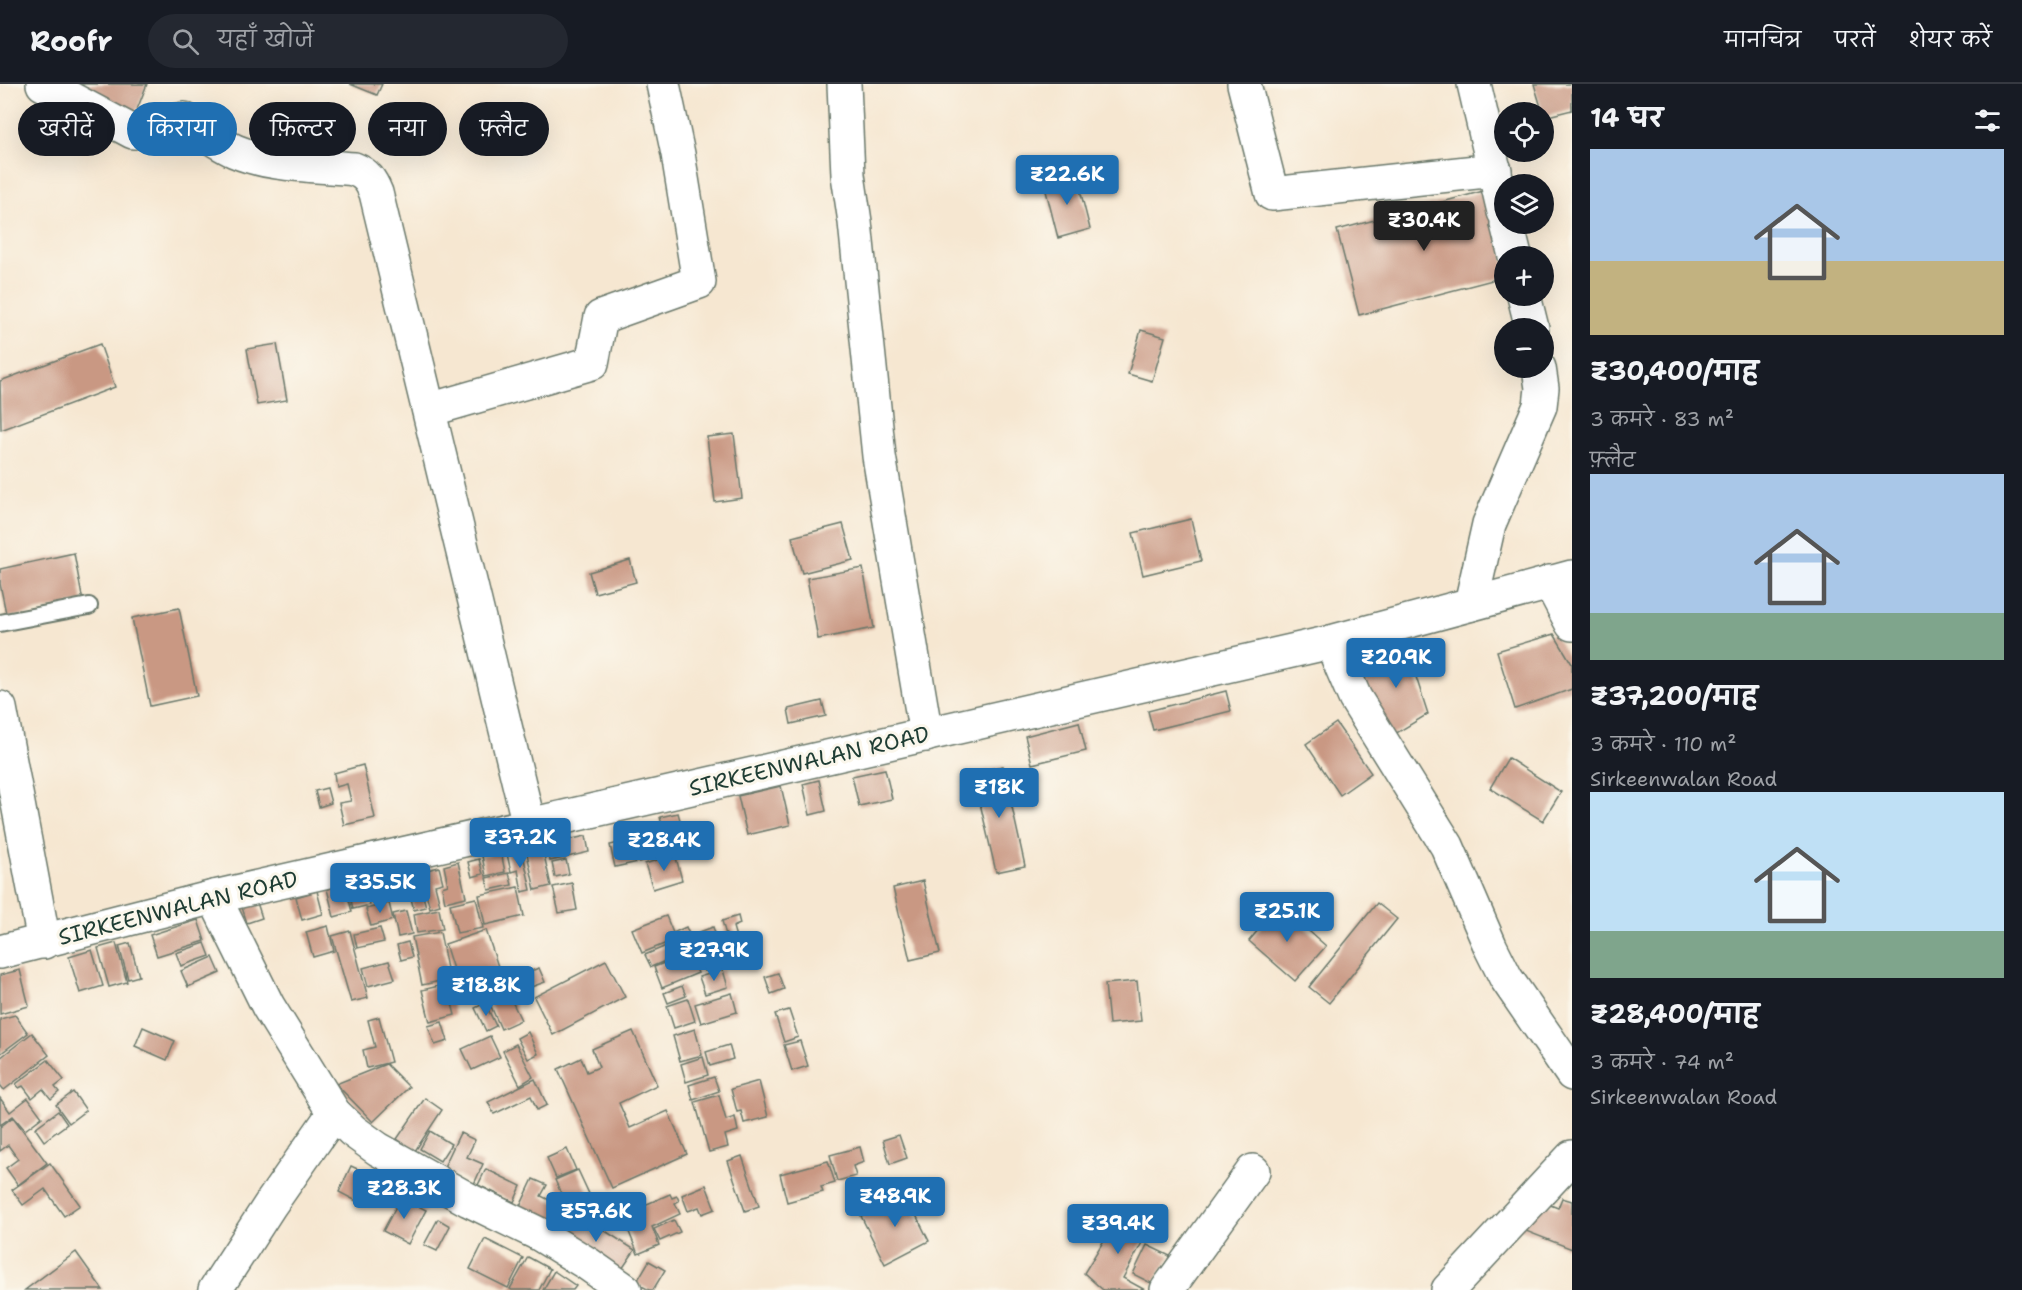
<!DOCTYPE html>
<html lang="hi">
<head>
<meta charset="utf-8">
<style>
  body { margin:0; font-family:"Shantell Sans","Playpen Sans Deva",sans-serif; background:#242831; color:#f1f3f6; height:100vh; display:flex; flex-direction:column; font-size:22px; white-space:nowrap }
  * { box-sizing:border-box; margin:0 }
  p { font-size:20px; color:#9ea1a6 }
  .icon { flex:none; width:33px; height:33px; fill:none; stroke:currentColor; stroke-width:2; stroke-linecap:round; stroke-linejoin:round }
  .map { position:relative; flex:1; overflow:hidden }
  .drawer { display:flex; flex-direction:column; background:#171b24; width:450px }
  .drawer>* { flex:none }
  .guide { position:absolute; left:18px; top:18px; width:570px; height:54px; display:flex; gap:12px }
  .fabs { position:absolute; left:1494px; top:18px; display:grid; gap:12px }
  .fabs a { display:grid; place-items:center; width:60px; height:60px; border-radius:50%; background:#171b24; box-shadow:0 6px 24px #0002; font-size:30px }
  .price { position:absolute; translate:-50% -51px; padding:0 14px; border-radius:6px; background:#1f6fb2; color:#fff; font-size:20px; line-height:39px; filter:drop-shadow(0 2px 3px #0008) }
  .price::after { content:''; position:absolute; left:50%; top:36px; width:18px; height:14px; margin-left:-9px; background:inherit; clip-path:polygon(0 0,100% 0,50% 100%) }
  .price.active { background:#222; color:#fff }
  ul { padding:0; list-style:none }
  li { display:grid; align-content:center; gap:12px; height:318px; padding:0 18px }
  li span { display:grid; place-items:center; height:186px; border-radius:0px; color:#555 }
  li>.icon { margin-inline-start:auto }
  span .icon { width:108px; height:108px; fill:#fffc; stroke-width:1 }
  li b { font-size:26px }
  h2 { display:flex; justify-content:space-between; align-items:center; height:72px; padding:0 18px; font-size:26px }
  .chip { padding:0 21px; border-radius:27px; background:#171b24; box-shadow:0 6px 24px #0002; font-size:21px; line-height:54px }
  .chip.active { background:#1f6fb2; color:#fff }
  header { display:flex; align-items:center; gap:36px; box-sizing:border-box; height:84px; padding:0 30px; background:#171b24; border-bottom:2px solid #363941 }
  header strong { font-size:28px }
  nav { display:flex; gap:33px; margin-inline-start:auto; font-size:21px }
  .search { width:420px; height:54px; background:#242831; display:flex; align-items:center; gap:15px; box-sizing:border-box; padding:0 21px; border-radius:33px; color:#9ea1a6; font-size:22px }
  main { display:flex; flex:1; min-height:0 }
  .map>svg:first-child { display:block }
  .building { fill:#c99883 }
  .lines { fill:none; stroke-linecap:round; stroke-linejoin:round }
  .lane-casing { stroke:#6a786b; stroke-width:20 }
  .street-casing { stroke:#6a786b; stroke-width:36 }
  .secondary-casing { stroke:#6a786b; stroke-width:36 }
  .lane { stroke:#fff; stroke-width:16 }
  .street { stroke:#fff; stroke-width:33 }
  .secondary { stroke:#fff; stroke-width:33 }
  .labels { text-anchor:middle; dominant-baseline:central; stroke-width:6; stroke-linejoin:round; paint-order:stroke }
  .street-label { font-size:22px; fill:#1f3d34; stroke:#fbf7ec }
</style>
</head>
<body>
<header>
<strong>Roofr</strong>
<div class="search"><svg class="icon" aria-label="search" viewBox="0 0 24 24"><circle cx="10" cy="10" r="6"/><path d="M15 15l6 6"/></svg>यहाँ खोजें</div>
<nav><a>मानचित्र</a><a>परतें</a><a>शेयर करें</a></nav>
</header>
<main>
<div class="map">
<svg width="1572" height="1206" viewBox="0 0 1572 1206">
  <rect width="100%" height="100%" fill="#fbf7ec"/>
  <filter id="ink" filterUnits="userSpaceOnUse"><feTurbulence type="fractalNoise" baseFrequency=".0167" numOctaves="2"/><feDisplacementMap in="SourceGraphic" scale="12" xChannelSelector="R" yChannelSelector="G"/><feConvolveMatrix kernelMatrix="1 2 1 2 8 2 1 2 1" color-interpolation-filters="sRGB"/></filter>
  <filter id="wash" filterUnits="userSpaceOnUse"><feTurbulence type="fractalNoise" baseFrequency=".008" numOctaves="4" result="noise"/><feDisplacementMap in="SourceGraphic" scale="24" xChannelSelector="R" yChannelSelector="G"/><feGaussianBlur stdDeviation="1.35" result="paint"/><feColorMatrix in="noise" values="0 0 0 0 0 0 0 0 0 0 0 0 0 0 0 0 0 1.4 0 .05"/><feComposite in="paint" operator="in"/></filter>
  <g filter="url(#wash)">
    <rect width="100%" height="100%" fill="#f6e7d1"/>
    <g id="blocks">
      <!-- building -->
      <g class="building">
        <path d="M 80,0 L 147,0 L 131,41 L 74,12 Z"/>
        <path d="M 350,0 L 382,0 L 377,11 Z"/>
        <path d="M 1534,0 L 1572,0 L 1572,26 L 1544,33 Z"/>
        <path d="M 1076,90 L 1090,145 L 1058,154 L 1044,99 Z"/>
        <path d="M 1491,105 L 1504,172 L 1504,193 L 1359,231 L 1337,146 Z"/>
        <path d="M 1141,246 L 1165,253 L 1152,297 L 1128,290 Z"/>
        <path d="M 100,260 L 115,303 L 1,346 L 0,297 Z"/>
        <path d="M 277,260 L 287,316 L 257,321 L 247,265 Z"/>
        <path d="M 734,350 L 742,414 L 715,418 L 707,353 Z"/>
        <path d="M 1191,435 L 1201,477 L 1143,491 L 1133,449 Z"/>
        <path d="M 843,440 L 853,476 L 802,489 L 792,453 Z"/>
        <path d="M 74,469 L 83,518 L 7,534 L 0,500 L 0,485 Z"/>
        <path d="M 630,476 L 636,498 L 595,509 L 589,488 Z"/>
        <path d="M 863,484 L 874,544 L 818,555 L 807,494 Z"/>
        <path d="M 179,524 L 197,612 L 150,622 L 132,534 Z"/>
        <path d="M 1554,550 L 1572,580 L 1572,605 L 1515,625 L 1497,567 Z"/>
        <path d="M 1406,562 L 1428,630 L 1390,653 L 1363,594 L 1380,587 L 1372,564 Z"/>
        <path d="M 1226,607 L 1231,627 L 1153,646 L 1148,627 Z"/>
        <path d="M 822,617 L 826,632 L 791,640 L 788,625 Z"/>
        <path d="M 1079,638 L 1086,667 L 1032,680 L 1025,652 Z"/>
        <path d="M 1336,639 L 1371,689 L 1340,711 L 1306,660 Z"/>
        <path d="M 1508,674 L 1561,708 L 1543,737 L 1490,704 Z"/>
        <path d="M 363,681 L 375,734 L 344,741 L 339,719 L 351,717 L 347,700 L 336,703 L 334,689 Z"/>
        <path d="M 1003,682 L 1025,782 L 996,788 L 973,689 Z"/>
        <path d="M 885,685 L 892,715 L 859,722 L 852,692 Z"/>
        <path d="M 819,696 L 826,727 L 810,731 L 803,700 Z"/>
        <path d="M 781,702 L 790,741 L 747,751 L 738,712 Z"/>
        <path d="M 327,704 L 331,719 L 319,723 L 315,707 Z"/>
        <path d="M 678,729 L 682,743 L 664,748 L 660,733 Z"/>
        <path d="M 586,752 L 589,768 L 550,777 L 546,761 Z"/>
        <path d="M 638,755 L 643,777 L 615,783 L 610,761 Z"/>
        <path d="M 542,762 L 551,802 L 535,806 L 526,765 Z"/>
        <path d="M 522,766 L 531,806 L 522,808 L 518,786 L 511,788 L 507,770 Z"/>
        <path d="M 501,768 L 505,788 L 486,792 L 482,772 Z"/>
        <path d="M 675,770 L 682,796 L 653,805 L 645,780 Z"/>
        <path d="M 479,775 L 483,790 L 472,793 L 468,778 Z"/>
        <path d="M 566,776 L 569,790 L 555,793 L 552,779 Z"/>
        <path d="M 458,778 L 466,813 L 445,818 L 442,803 L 448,801 L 444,782 Z"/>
        <path d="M 439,783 L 443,799 L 435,801 L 440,821 L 430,824 L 423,798 L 409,802 L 407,791 Z"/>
        <path d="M 509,789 L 512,801 L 489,806 L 486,794 Z"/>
        <path d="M 384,792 L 390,814 L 372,818 L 366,796 Z"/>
        <path d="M 365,797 L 370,821 L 353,825 L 348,802 Z"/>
        <path d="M 923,797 L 940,869 L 910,876 L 893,804 Z"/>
        <path d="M 572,799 L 577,826 L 559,829 L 553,803 Z"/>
        <path d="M 345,800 L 352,828 L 334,833 L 327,805 Z"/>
        <path d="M 518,803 L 524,832 L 485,841 L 479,811 Z"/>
        <path d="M 421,804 L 426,823 L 414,826 L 409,807 Z"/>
        <path d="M 317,807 L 323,830 L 302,836 L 296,813 Z"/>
        <path d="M 255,812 L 262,834 L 247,839 L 240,817 Z"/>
        <path d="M 476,814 L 483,844 L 457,849 L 450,820 Z"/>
        <path d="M 389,819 L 393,836 L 371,842 L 366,825 Z"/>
        <path d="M 1377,819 L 1397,835 L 1329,919 L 1309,903 Z"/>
        <path d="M 1279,821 L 1326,862 L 1295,897 L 1249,857 Z"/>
        <path d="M 439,825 L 443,845 L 417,849 L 414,830 Z"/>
        <path d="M 406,827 L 412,850 L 398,853 L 393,830 Z"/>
        <path d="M 666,832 L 673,849 L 686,843 L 689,850 L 642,869 L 632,845 Z"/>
        <path d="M 738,832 L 740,840 L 733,843 L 741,870 L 732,872 L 722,837 Z"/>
        <path d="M 198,836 L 205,857 L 157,872 L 150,851 Z"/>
        <path d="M 328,842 L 334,867 L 313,873 L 306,848 Z"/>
        <path d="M 713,843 L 725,879 L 705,887 L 697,865 L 702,863 L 697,849 Z"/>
        <path d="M 380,844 L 384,858 L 357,864 L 354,850 Z"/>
        <path d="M 486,846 L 505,904 L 474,914 L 470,901 L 459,904 L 445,860 Z"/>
        <path d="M 350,847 L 368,914 L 351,918 L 332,852 Z"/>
        <path d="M 440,848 L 449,895 L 422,901 L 412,853 Z"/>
        <path d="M 692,851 L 697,863 L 651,883 L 645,871 Z"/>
        <path d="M 408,858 L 412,873 L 401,876 L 397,861 Z"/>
        <path d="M 116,859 L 127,898 L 109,903 L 98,864 Z"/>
        <path d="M 130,859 L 139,892 L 128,895 L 119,862 Z"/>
        <path d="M 205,859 L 210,872 L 181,882 L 176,869 Z"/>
        <path d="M 92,866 L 103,902 L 80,909 L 69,873 Z"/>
        <path d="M 690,869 L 698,889 L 662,904 L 654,883 Z"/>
        <path d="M 213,873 L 220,889 L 188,903 L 181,887 Z"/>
        <path d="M 606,876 L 625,913 L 553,951 L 534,913 Z"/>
        <path d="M 389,877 L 395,895 L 368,902 L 363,884 Z"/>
        <path d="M 539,884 L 545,898 L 517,908 L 512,894 Z"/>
        <path d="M 20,886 L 29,922 L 0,930 L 0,891 Z"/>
        <path d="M 723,886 L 728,903 L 705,910 L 699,893 Z"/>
        <path d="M 778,889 L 784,905 L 771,910 L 765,893 Z"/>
        <path d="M 1137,897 L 1141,937 L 1109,940 L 1105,900 Z"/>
        <path d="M 447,900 L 455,931 L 430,938 L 422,906 Z"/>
        <path d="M 682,902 L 686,912 L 668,919 L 664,909 Z"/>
        <path d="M 508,909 L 521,936 L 501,945 L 489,918 Z"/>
        <path d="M 732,909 L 737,928 L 701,939 L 695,920 Z"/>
        <path d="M 688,915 L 695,937 L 674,944 L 667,922 Z"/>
        <path d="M 485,919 L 496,942 L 486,947 L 475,924 Z"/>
        <path d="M 789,926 L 798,953 L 784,958 L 775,930 Z"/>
        <path d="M 15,931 L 28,949 L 0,970 L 0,935 Z"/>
        <path d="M 379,933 L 391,978 L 367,984 L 363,966 L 375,963 L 368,936 Z"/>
        <path d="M 442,938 L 448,957 L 435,961 L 428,942 Z"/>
        <path d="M 143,943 L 175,957 L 167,976 L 135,962 Z"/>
        <path d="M 695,945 L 702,971 L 680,977 L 673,952 Z"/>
        <path d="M 633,947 L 657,1001 L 619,1019 L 630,1044 L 668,1027 L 687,1070 L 612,1104 L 558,985 L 581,974 L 587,988 L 599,983 L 592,965 Z"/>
        <path d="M 528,948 L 538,970 L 528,975 L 517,954 Z"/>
        <path d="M 32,949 L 49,971 L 4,1006 L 0,1001 L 0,974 Z"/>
        <path d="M 490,952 L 500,973 L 472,986 L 462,965 Z"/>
        <path d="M 800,957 L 808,982 L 792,987 L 784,961 Z"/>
        <path d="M 516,960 L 533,993 L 520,1001 L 503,967 Z"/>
        <path d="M 729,961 L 733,975 L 710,982 L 706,968 Z"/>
        <path d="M 703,973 L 708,991 L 686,998 L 681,980 Z"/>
        <path d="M 48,976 L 64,996 L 55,1003 L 59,1008 L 51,1015 L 43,1005 L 32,1014 L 23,1002 L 19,1004 L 16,1000 Z"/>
        <path d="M 386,980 L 409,1003 L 373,1038 L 336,1000 Z"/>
        <path d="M 714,993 L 719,1007 L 693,1016 L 689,1001 Z"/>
        <path d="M 535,995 L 547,1021 L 537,1026 L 531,1012 L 494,1030 L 488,1018 Z"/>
        <path d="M 759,997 L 768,1033 L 744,1039 L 741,1027 L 737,1028 L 731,1005 Z"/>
        <path d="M 73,1008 L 86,1026 L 69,1039 L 56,1021 Z"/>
        <path d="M 719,1011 L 726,1036 L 735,1033 L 738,1047 L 725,1051 L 728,1063 L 709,1068 L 695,1018 Z"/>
        <path d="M 0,1014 L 10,1028 L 28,1014 L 42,1033 L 25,1046 L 13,1032 L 0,1041 Z"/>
        <path d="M 425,1014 L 442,1026 L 415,1067 L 397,1055 Z"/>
        <path d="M 58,1027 L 67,1040 L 44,1057 L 35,1044 Z"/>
        <path d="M 13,1033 L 47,1079 L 18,1101 L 6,1084 L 18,1075 L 8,1061 L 0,1067 L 0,1043 Z"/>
        <path d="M 430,1047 L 451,1060 L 440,1077 L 420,1065 Z"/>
        <path d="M 460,1049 L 475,1056 L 467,1073 L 483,1080 L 474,1100 L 443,1085 Z"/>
        <path d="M 899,1051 L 907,1074 L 890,1080 L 883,1056 Z"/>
        <path d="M 860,1063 L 864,1078 L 853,1082 L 856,1092 L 837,1097 L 830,1071 Z"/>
        <path d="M 567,1065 L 576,1086 L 556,1094 L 547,1074 Z"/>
        <path d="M 742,1072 L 759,1122 L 745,1127 L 728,1077 Z"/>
        <path d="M 828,1077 L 835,1099 L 821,1103 L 823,1108 L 787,1118 L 780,1090 Z"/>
        <path d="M 50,1079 L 80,1121 L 64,1132 L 45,1105 L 23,1121 L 12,1106 Z"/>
        <path d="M 351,1082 L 373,1092 L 360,1119 L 339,1108 Z"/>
        <path d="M 486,1085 L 521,1102 L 514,1118 L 478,1101 Z"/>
        <path d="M 578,1086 L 590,1112 L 567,1123 L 555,1096 Z"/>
        <path d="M 533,1095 L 547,1101 L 541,1112 L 560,1121 L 551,1142 L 518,1127 Z"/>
        <path d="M 706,1101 L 715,1125 L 702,1130 L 699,1123 L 688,1127 L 682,1111 Z"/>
        <path d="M 905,1109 L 929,1157 L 885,1180 L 861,1132 Z"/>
        <path d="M 670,1110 L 672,1114 L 677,1112 L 679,1117 L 675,1119 L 680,1130 L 652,1143 L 659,1161 L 638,1170 L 622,1131 Z"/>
        <path d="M 401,1113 L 426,1126 L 408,1160 L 383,1147 Z"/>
        <path d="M 1562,1114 L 1572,1117 L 1572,1165 L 1513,1142 L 1535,1115 L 1558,1124 Z"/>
        <path d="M 574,1127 L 635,1166 L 618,1191 L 558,1152 Z"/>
        <path d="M 1120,1130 L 1151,1142 L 1123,1194 L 1145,1206 L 1103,1206 L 1084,1189 Z"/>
        <path d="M 438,1135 L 450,1142 L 437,1167 L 424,1161 Z"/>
        <path d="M 674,1136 L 680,1148 L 660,1157 L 654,1145 Z"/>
        <path d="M 485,1155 L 523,1174 L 508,1204 L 470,1185 Z"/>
        <path d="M 1147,1161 L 1170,1172 L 1153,1200 L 1133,1190 Z"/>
        <path d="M 76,1168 L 103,1206 L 25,1206 Z"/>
        <path d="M 528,1173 L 550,1185 L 539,1206 L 512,1206 L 510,1205 Z"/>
        <path d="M 649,1177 L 665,1186 L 653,1206 L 649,1206 L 636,1199 Z"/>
        <path d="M 554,1187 L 576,1202 L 573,1206 L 543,1206 Z"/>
      </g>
    </g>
  </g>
  <g filter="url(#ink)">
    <use href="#blocks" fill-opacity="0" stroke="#6a786b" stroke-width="1.5"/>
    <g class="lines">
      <defs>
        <path id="lane" d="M 0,539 L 89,522"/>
        <g id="street">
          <path d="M 43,0 L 133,48 L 184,35 C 200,46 217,59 235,67 C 270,82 317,81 354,85 C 367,90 371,97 376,109 L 529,741"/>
          <path d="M 844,0 L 848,91 L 855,138 L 879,372 L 926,651"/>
          <path d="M 1244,0 L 1272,110 L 1495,86"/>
          <path d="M 1474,0 L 1504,128"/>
          <path d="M 1507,140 L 1515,172"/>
          <path d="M 1524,212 L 1532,244"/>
          <path d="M 429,326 L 592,279 L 601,233 L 699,198 L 678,70 L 663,0"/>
          <path d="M 1550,498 L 1572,540"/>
          <path d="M 1471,520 L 1489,440 L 1540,322 L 1542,304 L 1539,284"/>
          <path d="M 1331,558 L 1355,614 L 1447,762 L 1491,864 L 1506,894 L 1572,990"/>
          <path d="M 214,813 L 268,922 L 334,1029 L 353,1047 L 378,1065 L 469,1116 L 539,1150 L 588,1180 L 625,1206"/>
          <path d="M 215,1206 L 270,1121 L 334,1029"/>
          <path d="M 1167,1206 L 1253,1087"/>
          <path d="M 1448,1206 L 1572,1073"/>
        </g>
        <g id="secondary">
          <path d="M 0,624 L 44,858"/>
          <path d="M 0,868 L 214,813 L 1331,558 L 1572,493"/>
        </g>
      </defs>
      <!-- lane casing -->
      <use href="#lane" class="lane-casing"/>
      <!-- street casing -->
      <use href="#street" class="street-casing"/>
      <!-- secondary casing -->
      <use href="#secondary" class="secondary-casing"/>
      <!-- lane -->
      <use href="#lane" class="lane"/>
      <!-- street -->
      <use href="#street" class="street"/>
      <!-- secondary -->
      <use href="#secondary" class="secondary"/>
    </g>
  </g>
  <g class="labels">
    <!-- street labels -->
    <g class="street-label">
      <text transform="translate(809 677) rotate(-13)">SIRKEENWALAN ROAD</text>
      <text transform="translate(178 824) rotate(-14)">SIRKEENWALAN ROAD</text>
    </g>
  </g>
</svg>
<div class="fabs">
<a><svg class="icon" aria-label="locate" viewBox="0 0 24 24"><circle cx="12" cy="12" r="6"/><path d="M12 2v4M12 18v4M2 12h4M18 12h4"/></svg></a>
<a><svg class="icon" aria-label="layers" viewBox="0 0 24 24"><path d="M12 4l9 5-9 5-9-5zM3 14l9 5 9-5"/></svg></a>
<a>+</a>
<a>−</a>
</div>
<b class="price" style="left:1067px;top:122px">₹22.6K</b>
<b class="price active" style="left:1424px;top:168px">₹30.4K</b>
<b class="price" style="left:1396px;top:605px">₹20.9K</b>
<b class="price" style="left:999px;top:735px">₹18K</b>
<b class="price" style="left:520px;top:785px">₹37.2K</b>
<b class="price" style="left:664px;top:788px">₹28.4K</b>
<b class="price" style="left:380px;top:830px">₹35.5K</b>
<b class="price" style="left:1287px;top:859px">₹25.1K</b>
<b class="price" style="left:714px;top:898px">₹27.9K</b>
<b class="price" style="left:486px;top:933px">₹18.8K</b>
<b class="price" style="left:404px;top:1136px">₹28.3K</b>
<b class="price" style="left:895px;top:1144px">₹48.9K</b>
<b class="price" style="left:596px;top:1159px">₹57.6K</b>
<b class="price" style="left:1118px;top:1171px">₹39.4K</b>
<div class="guide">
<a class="chip">खरीदें</a>
<a class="chip active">किराया</a>
<a class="chip">फ़िल्टर</a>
<a class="chip">नया</a>
<a class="chip">फ़्लैट</a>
</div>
</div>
<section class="drawer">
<h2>14 घर<svg class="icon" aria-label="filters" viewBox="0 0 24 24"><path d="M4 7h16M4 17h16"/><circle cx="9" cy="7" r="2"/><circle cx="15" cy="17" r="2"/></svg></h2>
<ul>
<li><span style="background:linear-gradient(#a9c7e8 60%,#c2b280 0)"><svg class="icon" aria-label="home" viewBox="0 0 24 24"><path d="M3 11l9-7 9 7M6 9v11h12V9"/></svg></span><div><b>₹30,400/माह</b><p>3 कमरे · 83 m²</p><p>फ़्लैट</p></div></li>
<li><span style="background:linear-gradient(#a9c7e8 75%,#7fa58c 0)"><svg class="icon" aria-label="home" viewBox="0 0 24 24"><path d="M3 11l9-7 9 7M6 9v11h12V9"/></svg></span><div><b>₹37,200/माह</b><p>3 कमरे · 110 m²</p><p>Sirkeenwalan Road</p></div></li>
<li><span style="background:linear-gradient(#bfe0f5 75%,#7fa58c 0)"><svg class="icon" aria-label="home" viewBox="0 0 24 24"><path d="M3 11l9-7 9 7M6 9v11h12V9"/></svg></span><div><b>₹28,400/माह</b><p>3 कमरे · 74 m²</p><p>Sirkeenwalan Road</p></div></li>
</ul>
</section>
</main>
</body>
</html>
